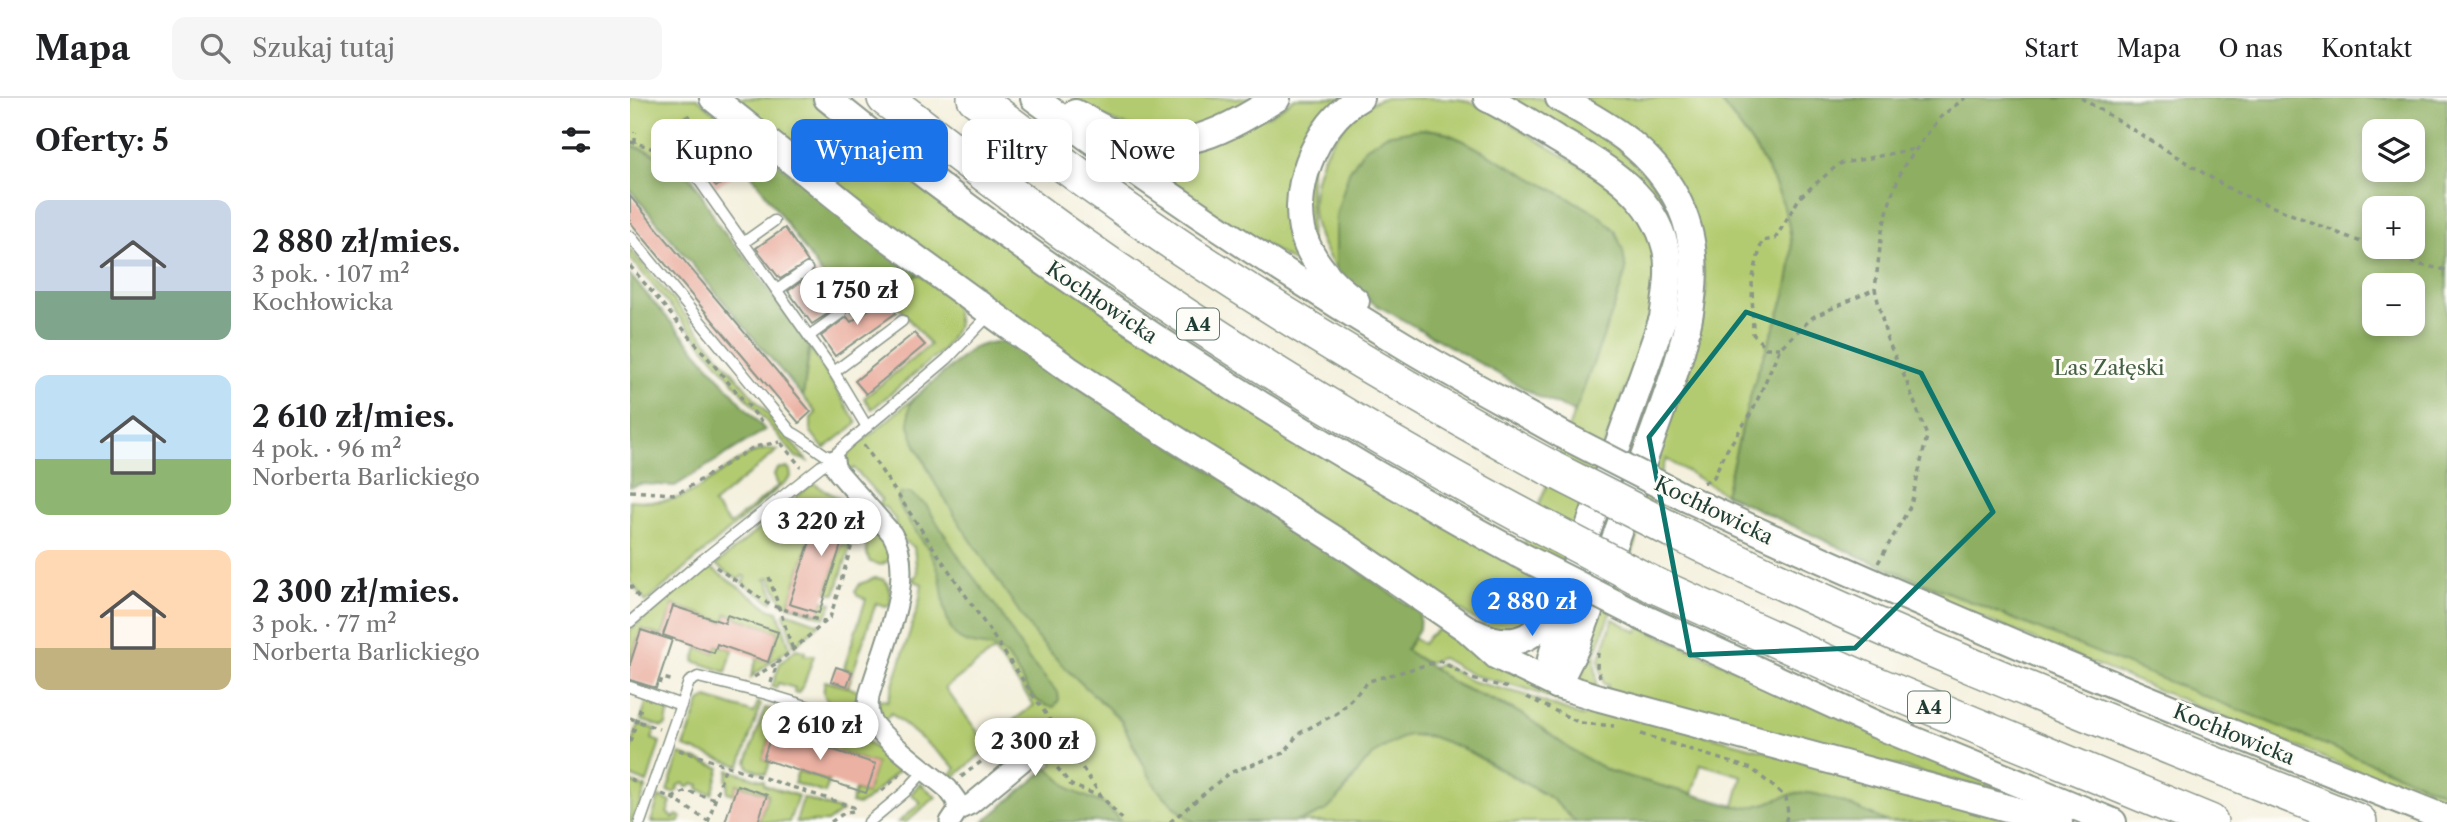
<!DOCTYPE html>
<html lang="pl">
<head>
<meta charset="utf-8">
<style>
  body { margin:0; font-family:"Libre Caslon Text",serif; background:#f6f6f6; color:#202124; height:100vh; display:flex; flex-direction:column; font-size:26px; white-space:nowrap }
  * { box-sizing:border-box; margin:0 }
  p { font-size:23px; color:#757577 }
  .icon { flex:none; width:38px; height:38px; fill:none; stroke:currentColor; stroke-width:2; stroke-linecap:round; stroke-linejoin:round }
  .map { position:relative; flex:1; overflow:hidden }
  .side { display:flex; flex-direction:column; background:#fff; width:630px }
  .side>* { flex:none }
  .hud { position:absolute; left:21px; top:21px; width:665px; height:63px; display:flex; gap:14px }
  .tools { position:absolute; left:1732px; top:21px; display:grid; gap:14px }
  .tools a { display:grid; place-items:center; width:63px; height:63px; border-radius:14px; background:#fff; box-shadow:0 4px 10px #0003; font-size:35px }
  .price { position:absolute; translate:-50% -60px; padding:0 16px; border-radius:24px; background:#fff; color:#222; font-size:23px; line-height:46px; filter:drop-shadow(0 2px 4px #0008) }
  .price::after { content:''; position:absolute; left:50%; top:42px; width:21px; height:16px; margin-left:-10px; background:inherit; clip-path:polygon(0 0,100% 0,50% 100%) }
  .price.on { background:#1a73e8; color:#fff }
  ul { padding:0; list-style:none }
  li { display:flex; align-items:center; gap:21px; height:175px; padding:0 35px }
  li span { display:grid; place-items:center; flex:none; width:196px; height:140px; border-radius:14px; color:#555 }
  li>.icon { margin-inline-start:auto }
  span .icon { width:84px; height:84px; fill:#fffc; stroke-width:1 }
  li b { font-size:30px }
  h2 { display:flex; justify-content:space-between; align-items:center; height:84px; padding:0 35px; font-size:30px }
  .tag { padding:0 24px; border-radius:14px; background:#fff; box-shadow:0 4px 10px #0003; font-size:24px; line-height:63px }
  .tag.on { background:#1a73e8; color:#fff }
  header { display:flex; align-items:center; gap:42px; box-sizing:border-box; height:98px; padding:0 35px; background:#fff; border-bottom:2px solid #e0e0e0 }
  header strong { font-size:33px }
  nav { display:flex; gap:38px; margin-inline-start:auto; font-size:24px }
  .search { width:490px; height:63px; background:#f6f6f6; display:flex; align-items:center; gap:18px; box-sizing:border-box; padding:0 24px; border-radius:14px; color:#757577; font-size:26px }
  main { display:flex; flex:1; min-height:0 }
  .map>svg:first-child { display:block }
  .green { fill:#b3cb70; stroke:#698452; stroke-width:2 }
  .forest { fill:#8eaf62; stroke:#56764b; stroke-width:2; fill-rule:evenodd }
  .building { fill:#ebb1a3 }
  .lines { fill:none; stroke-linecap:round; stroke-linejoin:round }
  .lane-casing { stroke:#8a9688; stroke-width:13 }
  .street-casing { stroke:#8a9688; stroke-width:23 }
  .secondary-casing { stroke:#8a9688; stroke-width:30 }
  .highway-casing { stroke:#8a9688; stroke-width:38 }
  .path { stroke:#8a9688; stroke-width:3.5; stroke-dasharray:5 5; stroke-linecap:butt }
  .lane { stroke:#fff; stroke-width:10 }
  .street { stroke:#fff; stroke-width:19 }
  .secondary { stroke:#fff; stroke-width:26 }
  .highway { stroke:#fff; stroke-width:35 }
  .secondary-bridge-casing { stroke:#8a9688; stroke-width:30; stroke-linecap:butt }
  .highway-bridge-casing { stroke:#8a9688; stroke-width:38; stroke-linecap:butt }
  .secondary-bridge { stroke:#fff; stroke-width:26 }
  .highway-bridge { stroke:#fff; stroke-width:35 }
  .marked { fill:none; stroke:#0f766e; stroke-width:5; stroke-linejoin:round }
  .labels { text-anchor:middle; dominant-baseline:central; stroke-width:6; stroke-linejoin:round; paint-order:stroke }
  .shield { fill:#fdfcf7; stroke:#62766e; stroke-width:2 }
  .shield-label { font-size:19px; font-weight:bold; fill:#1f3d34 }
  .street-label { font-size:21px; fill:#1f3d34; stroke:#fdfcf7 }
  .park-label { font-size:21px; fill:#446043; stroke:#fdfcf7 }
</style>
</head>
<body>
<header>
<strong>Mapa</strong>
<div class="search"><svg class="icon" aria-label="search" viewBox="0 0 24 24"><circle cx="10" cy="10" r="6"/><path d="M15 15l6 6"/></svg>Szukaj tutaj</div>
<nav><a>Start</a><a>Mapa</a><a>O nas</a><a>Kontakt</a></nav>
</header>
<main>
<section class="side">
<h2>Oferty: 5<svg class="icon" aria-label="filters" viewBox="0 0 24 24"><path d="M4 7h16M4 17h16"/><circle cx="9" cy="7" r="2"/><circle cx="15" cy="17" r="2"/></svg></h2>
<ul>
<li><span style="background:linear-gradient(#c9d6e8 65%,#7fa58c 0)"><svg class="icon" aria-label="home" viewBox="0 0 24 24"><path d="M3 11l9-7 9 7M6 9v11h12V9"/></svg></span><div><b>2 880 zł/mies.</b><p>3 pok. · 107 m²</p><p>Kochłowicka</p></div></li>
<li><span style="background:linear-gradient(#bfe0f5 60%,#8fb573 0)"><svg class="icon" aria-label="home" viewBox="0 0 24 24"><path d="M3 11l9-7 9 7M6 9v11h12V9"/></svg></span><div><b>2 610 zł/mies.</b><p>4 pok. · 96 m²</p><p>Norberta Barlickiego</p></div></li>
<li><span style="background:linear-gradient(#ffd9b3 70%,#c2b280 0)"><svg class="icon" aria-label="home" viewBox="0 0 24 24"><path d="M3 11l9-7 9 7M6 9v11h12V9"/></svg></span><div><b>2 300 zł/mies.</b><p>3 pok. · 77 m²</p><p>Norberta Barlickiego</p></div></li>
</ul>
</section>
<div class="map">
<svg width="1817" height="724" viewBox="0 0 1817 724">
  <rect width="100%" height="100%" fill="#fdfcf7"/>
  <filter id="ink" filterUnits="userSpaceOnUse"><feTurbulence type="fractalNoise" baseFrequency=".0143" numOctaves="2"/><feDisplacementMap in="SourceGraphic" scale="14" xChannelSelector="R" yChannelSelector="G"/><feConvolveMatrix kernelMatrix="1 2 1 2 8 2 1 2 1" color-interpolation-filters="sRGB"/></filter>
  <filter id="wash" filterUnits="userSpaceOnUse"><feTurbulence type="fractalNoise" baseFrequency=".00686" numOctaves="4" result="noise"/><feDisplacementMap in="SourceGraphic" scale="28" xChannelSelector="R" yChannelSelector="G"/><feGaussianBlur stdDeviation="1.57" result="paint"/><feColorMatrix in="noise" values="0 0 0 0 0 0 0 0 0 0 0 0 0 0 0 0 0 1.4 0 .05"/><feComposite in="paint" operator="in"/></filter>
  <g filter="url(#wash)">
    <rect width="100%" height="100%" fill="#f4f0dd"/>
    <!-- green -->
    <g class="green">
      <path d="M 0,0 L 67,0 L 118,42 L 99,57 L 90,44 L 86,45 C 78,33 68,26 60,14 L 43,26 L 53,43 L 48,57 L 69,91 C 50,71 27,53 0,47 Z"/>
      <path d="M 98,0 L 181,0 L 199,15 L 886,468 L 986,204 L 834,43 L 811,33 L 789,31 L 706,172 C 682,133 675,107 692,62 C 701,40 729,6 754,0 C 767,0 783,0 796,0 C 808,0 822,0 833,2 C 863,11 890,32 917,48 C 962,74 1023,107 1025,167 C 1027,218 1003,268 986,315 C 962,381 938,448 914,514 L 907,524 L 867,536 L 393,228 Z"/>
      <path d="M 443,0 L 631,0 C 617,7 603,18 588,23 C 536,42 487,33 443,0 Z"/>
      <path d="M 665,0 L 713,0 L 681,34 L 680,174 L 584,116 L 494,49 L 639,18 Z"/>
      <path d="M 876,0 L 910,0 L 982,43 L 1027,89 L 1051,141 L 1050,226 L 937,546 L 946,506 L 1035,258 L 1045,224 L 1046,143 Z"/>
      <path d="M 948,0 L 1088,0 C 1125,46 1167,104 1161,167 C 1157,203 1140,239 1128,273 C 1115,313 1106,355 1095,396 L 1036,361 L 965,557 C 963,568 969,579 966,589 L 950,583 L 948,575 L 1030,350 L 1072,222 L 1076,190 L 1065,121 Z"/>
      <path d="M 0,151 L 177,363 L 166,359 L 0,160 Z"/>
      <path d="M 289,176 L 324,204 L 328,227 L 313,252 L 242,311 L 234,300 L 300,247 L 257,195 Z"/>
      <path d="M 180,249 L 227,325 L 194,351 L 181,334 L 181,320 L 186,315 L 173,299 Z"/>
      <path d="M 285,299 L 280,306 L 285,345 L 305,385 L 406,539 L 435,570 L 491,622 L 505,652 L 530,694 L 546,710 L 565,724 L 491,724 L 476,707 L 442,693 L 418,670 L 424,666 L 404,635 L 394,643 L 380,625 L 404,607 L 364,553 L 315,590 L 359,649 L 321,682 L 318,680 L 326,670 L 261,615 L 255,622 L 252,621 L 248,606 L 250,601 L 258,603 L 289,505 L 292,486 L 282,482 L 287,476 L 284,449 C 272,444 264,434 265,421 L 255,409 L 251,409 L 249,406 L 252,402 L 224,370 L 218,374 C 212,366 213,360 221,353 Z"/>
      <path d="M 136,351 L 148,352 L 83,406 L 100,427 L 148,388 L 144,376 L 149,370 L 157,370 L 160,372 L 161,379 L 16,504 L 0,483 L 0,402 C 14,403 31,405 44,401 C 78,392 101,359 136,351 Z"/>
      <path d="M 183,385 L 223,409 L 228,415 L 224,432 L 218,429 L 222,413 L 192,403 L 159,506 L 189,516 L 193,502 L 202,505 L 195,520 L 153,505 L 140,479 L 135,481 L 138,482 L 145,499 L 141,504 L 112,485 L 116,479 L 112,478 L 109,482 L 86,467 Z"/>
      <path d="M 241,424 L 257,441 L 261,461 L 251,467 L 240,464 C 233,449 237,439 241,424 Z"/>
      <path d="M 212,446 L 220,449 L 205,496 L 196,494 Z"/>
      <path d="M 77,467 L 140,511 L 148,513 L 160,550 L 121,579 L 127,560 L 139,564 L 148,534 L 97,516 L 94,524 L 43,507 L 32,538 L 11,531 L 0,563 L 0,532 Z"/>
      <path d="M 1260,471 L 1817,696 L 1817,710 L 1266,485 L 1261,478 Z"/>
      <path d="M 245,480 C 261,480 260,493 261,506 L 256,508 L 246,505 L 218,589 L 230,594 C 227,605 217,611 205,608 C 193,603 192,594 195,583 L 217,589 L 222,573 L 214,570 L 236,501 L 228,498 L 225,494 L 230,486 Z"/>
      <path d="M 156,514 L 190,526 L 164,548 L 154,516 Z"/>
      <path d="M 983,521 L 1007,534 L 1010,529 L 1405,704 L 977,592 L 978,587 L 974,586 L 969,563 Z"/>
      <path d="M 811,530 L 816,530 L 962,606 L 959,611 L 953,612 L 894,590 L 842,577 L 812,560 L 797,565 L 775,552 L 783,540 L 793,546 L 799,538 Z"/>
      <path d="M 87,547 L 103,552 L 96,574 L 64,563 L 68,550 L 84,555 Z"/>
      <path d="M 166,551 L 175,553 L 174,557 L 184,557 L 174,586 L 168,595 L 164,595 L 165,590 L 148,585 L 146,590 L 142,589 L 150,565 Z"/>
      <path d="M 811,566 L 841,583 L 892,596 L 951,618 L 960,617 L 965,612 L 970,614 L 972,609 L 1397,724 L 1257,724 L 1218,707 L 1179,695 L 1168,695 L 1120,710 L 1104,708 L 1112,678 L 1071,666 L 1062,696 C 1027,688 991,681 959,663 C 932,648 910,626 883,611 C 856,597 824,590 800,570 Z"/>
      <path d="M 77,600 L 124,615 L 128,604 L 131,606 L 110,668 L 54,649 L 70,604 Z"/>
      <path d="M 17,601 L 33,606 L 39,611 L 36,627 L 32,629 L 11,622 Z"/>
      <path d="M 135,610 L 233,641 L 271,670 L 236,703 L 228,707 L 221,705 L 225,692 L 236,696 L 246,666 L 143,631 L 133,661 L 140,664 L 136,676 L 119,670 L 117,664 Z"/>
      <path d="M 9,626 L 25,631 L 22,641 L 30,644 L 17,685 L 0,678 L 0,653 Z"/>
      <path d="M 777,637 L 807,639 L 832,650 L 922,701 L 946,724 L 663,724 C 688,719 705,708 720,686 C 725,679 730,670 736,664 C 748,652 761,643 777,637 Z"/>
      <path d="M 50,656 L 90,670 L 82,696 L 68,691 L 69,687 L 62,685 L 60,689 L 56,689 L 54,685 L 47,688 L 48,692 L 43,695 L 37,693 Z"/>
      <path d="M 99,672 L 134,683 L 134,687 L 168,698 L 159,724 L 129,724 L 138,696 L 107,686 L 104,696 L 97,694 L 98,685 L 96,682 Z"/>
      <path d="M 168,673 L 199,683 L 195,695 L 164,685 Z"/>
      <path d="M 0,684 L 16,690 L 3,724 L 0,724 Z"/>
      <path d="M 290,685 L 306,699 L 276,724 L 268,724 L 291,705 L 281,696 Z"/>
      <path d="M 29,699 L 41,704 L 37,715 L 44,720 L 47,717 L 51,719 L 50,724 L 21,724 Z"/>
      <path d="M 173,700 L 174,700 L 212,713 L 197,724 L 166,724 Z"/>
    </g>
    <!-- forest -->
    <g class="forest">
      <path d="M 1088,0 L 1817,0 L 1817,696 L 1230,459 L 1095,396 C 1106,355 1115,313 1128,273 C 1140,239 1157,203 1161,167 C 1167,104 1125,46 1088,0 ZM 1745,33 L 1783,33 L 1783,72 L 1745,72 ZM 1745,110 L 1783,110 L 1783,149 L 1745,149 ZM 1745,187 L 1783,187 L 1783,226 L 1745,226 Z"/>
      <path d="M 789,31 L 811,33 L 834,43 L 966,115 L 985,132 L 993,153 L 996,173 L 986,204 L 945,314 L 911,300 L 750,209 L 732,198 L 706,172 L 706,117 L 719,74 L 734,51 L 756,37 Z"/>
      <path d="M 118,42 L 289,176 L 223,220 L 105,53 Z"/>
      <path d="M 0,47 L 34,60 L 51,72 L 69,91 L 90,130 L 117,161 L 179,249 L 173,299 L 0,92 Z"/>
      <path d="M 0,177 L 135,332 L 45,388 L 11,386 L 0,389 Z"/>
      <path d="M 374,243 L 380,244 L 609,391 L 790,515 L 789,531 L 776,552 L 827,587 L 894,617 L 941,652 L 979,673 L 1104,708 C 1132,712 1143,700 1168,695 C 1188,691 1238,715 1257,724 L 946,724 L 922,701 L 898,686 L 832,650 L 797,637 L 777,637 L 749,652 L 734,666 L 707,702 L 697,712 L 675,721 L 663,724 L 565,724 L 556,719 L 530,694 L 522,683 L 491,622 L 435,570 L 406,539 L 330,426 L 305,385 L 285,345 L 279,328 L 279,314 L 280,306 L 285,299 L 343,250 L 359,245 Z"/>
      <path d="M 271,395 L 280,395 L 296,407 L 332,464 L 367,510 L 399,562 L 428,595 L 429,602 L 424,609 C 396,607 393,574 375,557 C 359,542 335,553 323,534 C 311,515 315,493 308,472 C 300,445 277,429 268,403 Z"/>
      <path d="M 418,670 L 442,693 L 476,707 L 491,724 L 353,724 Z"/>
    </g>
    <g id="blocks">
      <!-- building -->
      <g class="building">
        <path d="M 59,17 L 73,40 L 60,49 L 44,27 Z"/>
        <path d="M 88,47 L 98,61 L 105,56 L 114,71 L 86,89 L 68,62 Z"/>
        <path d="M 0,98 L 181,314 L 169,325 L 0,124 Z"/>
        <path d="M 155,130 L 178,164 L 150,181 L 126,150 Z"/>
        <path d="M 184,174 L 210,208 L 182,226 L 158,193 Z"/>
        <path d="M 255,200 L 266,215 L 205,258 L 191,238 L 217,219 L 221,224 Z"/>
        <path d="M 284,235 L 295,247 L 236,296 L 225,283 Z"/>
        <path d="M 193,404 L 222,413 L 189,515 L 159,506 Z"/>
        <path d="M 43,508 L 95,525 L 97,517 L 148,534 L 138,564 L 87,546 L 84,555 L 33,537 Z"/>
        <path d="M 11,532 L 42,542 L 26,590 L 0,582 L 0,566 Z"/>
        <path d="M 206,569 L 222,574 L 217,588 L 201,583 Z"/>
        <path d="M 143,632 L 246,666 L 236,695 L 133,661 Z"/>
        <path d="M 107,687 L 137,697 L 128,724 L 95,724 Z"/>
      </g>
    </g>
  </g>
  <g filter="url(#ink)">
    <use href="#blocks" fill-opacity="0" stroke="#8a9688" stroke-width="2"/>
    <g class="lines">
      <defs>
        <g id="lane">
          <path d="M 77,46 L 61,57 L 60,69 L 204,274 L 237,329"/>
          <path d="M 0,138 L 161,334 C 177,342 188,354 204,362"/>
          <path d="M 113,145 L 144,123"/>
          <path d="M 147,192 L 177,171"/>
          <path d="M 179,238 L 211,215"/>
          <path d="M 204,274 L 272,223"/>
          <path d="M 0,524 L 74,461 L 191,368 L 204,362 L 207,355 L 219,344 L 317,261 L 360,216"/>
          <path d="M 0,589 L 51,607"/>
          <path d="M 10,724 L 59,584 L 68,579 L 137,596 L 222,622 L 240,622"/>
          <path d="M 239,724 L 275,694 L 296,671"/>
        </g>
        <g id="street">
          <path d="M 204,362 L 205,369 L 209,375 L 262,436 C 288,479 251,553 239,598 C 238,606 237,613 240,620 C 246,637 302,677 318,691 L 326,702 L 328,712"/>
          <path d="M 320,724 L 328,712 L 341,706 L 410,649"/>
        </g>
        <g id="secondary">
          <path d="M 83,0 L 254,137 L 438,271 L 514,321 L 720,451 L 837,531 L 867,558 L 927,587 L 970,600 L 1429,724"/>
          <path d="M 197,0 C 412,175 645,324 888,456"/>
          <path d="M 404,0 C 525,90 650,173 780,251 C 830,281 882,308 933,337"/>
          <path d="M 857,0 C 881,12 904,27 927,41 C 973,68 1022,93 1036,151 C 1041,173 1036,198 1033,220 L 938,488 L 932,520 L 921,561 L 927,587"/>
          <path d="M 445,15 C 459,22 474,32 489,37 C 552,58 596,32 647,0"/>
          <path d="M 726,203 C 705,188 688,171 677,147 C 656,98 685,25 730,0"/>
          <path d="M 1054,399 C 1304,516 1560,619 1817,721"/>
          <path d="M 1012,519 L 1247,627 L 1483,724"/>
          <path d="M 845,535 C 890,556 909,536 932,499"/>
          <path d="M 927,587 L 946,549 C 971,479 997,409 1022,339 C 1060,234 1103,127 997,42 C 976,26 952,13 929,0"/>
        </g>
        <g id="highway">
          <path d="M 255,0 C 319,49 384,99 450,146 C 594,248 745,339 900,422"/>
          <path d="M 345,0 C 417,54 489,109 565,159 C 681,235 800,305 922,371"/>
          <path d="M 1042,432 C 1266,543 1498,632 1729,724"/>
          <path d="M 1022,486 L 1233,581 L 1580,724"/>
        </g>
      </defs>
      <!-- lane casing -->
      <use href="#lane" class="lane-casing"/>
      <!-- street casing -->
      <use href="#street" class="street-casing"/>
      <!-- secondary casing -->
      <use href="#secondary" class="secondary-casing"/>
      <!-- highway casing -->
      <use href="#highway" class="highway-casing"/>
      <!-- path -->
      <g class="path">
        <path d="M 1451,0 L 1603,93 L 1786,166 L 1817,172"/>
        <path d="M 0,44 L 16,48 L 47,61"/>
        <path d="M 5,45 L 5,34"/>
        <path d="M 0,168 L 132,324"/>
        <path d="M 1150,250 L 1136,250 L 1123,236 L 1122,183 L 1132,143 L 1145,141 L 1170,99 L 1209,66 L 1284,51"/>
        <path d="M 151,345 L 171,369"/>
        <path d="M 234,347 L 472,699"/>
        <path d="M 1074,385 L 1084,379 L 1093,358 L 1123,312 L 1150,250 L 1183,219 L 1245,191"/>
        <path d="M 0,393 L 43,396 L 54,392 L 124,349 L 150,344"/>
        <path d="M 1248,465 L 1281,407 L 1297,338 L 1276,282 L 1257,241 L 1245,191 L 1252,133 L 1262,96 L 1273,69 L 1309,20 L 1335,0"/>
        <path d="M 86,469 L 140,507 L 195,524"/>
        <path d="M 139,479 L 163,552"/>
        <path d="M 0,487 L 9,500"/>
        <path d="M 968,555 L 967,568 L 970,579"/>
        <path d="M 124,579 L 147,565"/>
        <path d="M 141,585 L 147,565 L 200,520 L 228,426"/>
        <path d="M 30,586 L 32,580 L 45,583"/>
        <path d="M 897,599 L 950,625 L 984,628"/>
        <path d="M 0,620 L 29,631"/>
        <path d="M 1011,636 L 1122,671 L 1156,699 L 1158,716 L 1155,724"/>
        <path d="M 0,644 L 12,606"/>
        <path d="M 49,652 L 229,711"/>
        <path d="M 421,662 L 441,687 L 472,699 L 495,724"/>
        <path d="M 331,679 L 380,642 L 388,644"/>
        <path d="M 0,681 L 10,685"/>
        <path d="M 252,693 L 270,676"/>
        <path d="M 32,696 L 42,700 L 78,723"/>
        <path d="M 42,700 L 56,693 L 85,701"/>
        <path d="M 78,724 L 96,667"/>
        <path d="M 201,724 L 214,715 L 227,712"/>
        <path d="M 540,724 L 599,675 L 654,655 L 668,636 L 709,614 L 739,583 L 810,563 L 842,581 L 879,590"/>
      </g>
      <!-- lane -->
      <use href="#lane" class="lane"/>
      <!-- street -->
      <use href="#street" class="street"/>
      <!-- secondary -->
      <use href="#secondary" class="secondary"/>
      <!-- highway -->
      <use href="#highway" class="highway"/>
      <defs>
        <g id="secondary-bridge">
          <path d="M 933,337 L 1054,399"/>
          <path d="M 888,456 L 1012,519"/>
        </g>
        <g id="highway-bridge">
          <path d="M 922,371 L 1042,432"/>
          <path d="M 900,422 L 1022,486"/>
        </g>
      </defs>
      <!-- secondary-bridge casing -->
      <use href="#secondary-bridge" class="secondary-bridge-casing"/>
      <!-- highway-bridge casing -->
      <use href="#highway-bridge" class="highway-bridge-casing"/>
      <!-- secondary-bridge -->
      <use href="#secondary-bridge" class="secondary-bridge"/>
      <!-- highway-bridge -->
      <use href="#highway-bridge" class="highway-bridge"/>
    </g>
  </g>
  <!-- marked area -->
  <path class="marked" d="M 1116,214 L 1291,275 L 1363,414 L 1225,550 L 1060,557 L 1019,339 Z"/>
  <g class="labels">
    <!-- shield labels -->
    <g class="shield">
      <rect x="547" y="210.5" width="42" height="31" rx="5"/>
      <rect x="1278" y="593.5" width="42" height="31" rx="5"/>
    </g>
    <g class="shield-label">
      <text x="568" y="226">A4</text>
      <text x="1299" y="609">A4</text>
    </g>
    <!-- street labels -->
    <g class="street-label">
      <text transform="translate(472 204) rotate(34)">Kochłowicka</text>
      <text transform="translate(1084 412) rotate(26)">Kochłowicka</text>
      <text transform="translate(1604 636) rotate(22)">Kochłowicka</text>
    </g>
    <!-- park labels -->
    <g class="park-label">
      <text x="1479" y="269">Las Załęski</text>
    </g>
  </g>
</svg>
<div class="tools">
<a><svg class="icon" aria-label="layers" viewBox="0 0 24 24"><path d="M12 4l9 5-9 5-9-5zM3 14l9 5 9-5"/></svg></a>
<a>+</a>
<a>−</a>
</div>
<b class="price" style="left:227px;top:229px">1 750 zł</b>
<b class="price" style="left:191px;top:460px">3 220 zł</b>
<b class="price on" style="left:902px;top:540px">2 880 zł</b>
<b class="price" style="left:190px;top:664px">2 610 zł</b>
<b class="price" style="left:405px;top:680px">2 300 zł</b>
<div class="hud">
<a class="tag">Kupno</a>
<a class="tag on">Wynajem</a>
<a class="tag">Filtry</a>
<a class="tag">Nowe</a>
</div>
</div>
</main>
</body>
</html>
